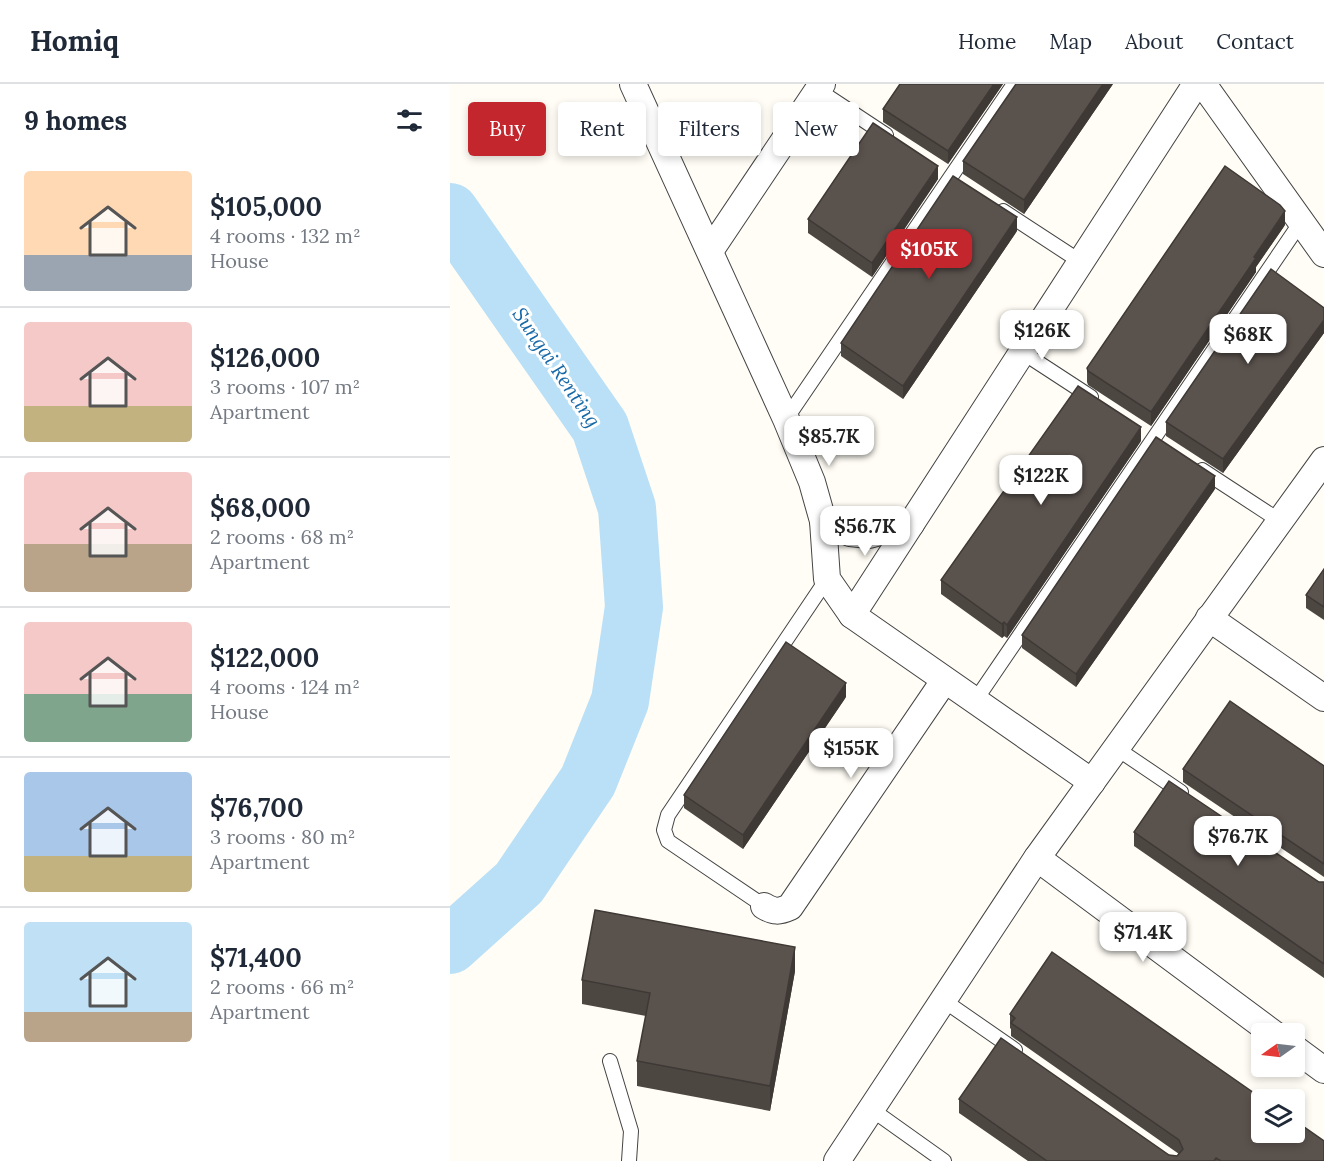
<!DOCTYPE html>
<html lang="en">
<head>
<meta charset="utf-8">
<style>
  body { margin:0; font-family:Lora,serif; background:#f6f6f7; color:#1f2937; height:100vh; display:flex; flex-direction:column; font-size:22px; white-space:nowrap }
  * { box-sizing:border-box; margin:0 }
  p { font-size:20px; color:#747a83 }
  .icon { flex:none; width:33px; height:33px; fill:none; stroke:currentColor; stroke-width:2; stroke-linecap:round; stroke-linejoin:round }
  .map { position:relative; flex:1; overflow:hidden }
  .details { display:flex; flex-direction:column; background:#fff; width:450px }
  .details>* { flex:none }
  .guide { position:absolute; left:18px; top:18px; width:570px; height:54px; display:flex; gap:12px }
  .needle { width:39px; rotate:256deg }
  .buttons { position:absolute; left:801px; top:939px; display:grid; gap:12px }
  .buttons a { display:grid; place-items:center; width:54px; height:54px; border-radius:6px; background:#fff; box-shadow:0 3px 9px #0003; font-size:30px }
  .price { position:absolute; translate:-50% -51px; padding:0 14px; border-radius:12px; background:#fff; color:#222; font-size:20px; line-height:39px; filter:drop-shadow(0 2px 3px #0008) }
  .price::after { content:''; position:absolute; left:50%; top:36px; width:18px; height:14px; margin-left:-9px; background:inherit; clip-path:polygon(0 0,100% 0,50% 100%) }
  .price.active { background:#c4262e; color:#fff }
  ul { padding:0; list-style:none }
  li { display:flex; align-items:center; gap:18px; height:150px; padding:0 24px }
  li+li { border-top:2px solid #e0e1e3 }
  li span { display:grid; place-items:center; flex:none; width:168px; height:120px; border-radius:6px; color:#555 }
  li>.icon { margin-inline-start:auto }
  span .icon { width:72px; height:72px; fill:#fffc; stroke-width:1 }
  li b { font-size:26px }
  h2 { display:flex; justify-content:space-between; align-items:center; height:72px; padding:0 24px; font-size:26px }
  .pill { padding:0 21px; border-radius:6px; background:#fff; box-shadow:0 3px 9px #0003; font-size:21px; line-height:54px }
  .pill.active { background:#c4262e; color:#fff }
  header { display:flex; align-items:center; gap:36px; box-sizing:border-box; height:84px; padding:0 30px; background:#fff; border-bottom:2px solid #e0e1e3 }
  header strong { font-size:28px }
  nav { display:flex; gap:33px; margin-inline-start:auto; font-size:21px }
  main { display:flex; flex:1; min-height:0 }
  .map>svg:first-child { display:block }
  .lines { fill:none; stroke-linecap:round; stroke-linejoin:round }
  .river { stroke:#b9e0f7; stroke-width:58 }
  .lane-casing { stroke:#444; stroke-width:16 }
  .street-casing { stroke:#444; stroke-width:28 }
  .lane { stroke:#fff; stroke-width:14 }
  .street { stroke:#fff; stroke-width:26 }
  .wall { fill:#4d4742 }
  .shaded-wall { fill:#3f3936 }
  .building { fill:#5a524d; stroke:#3f3936; stroke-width:1.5 }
  .labels { text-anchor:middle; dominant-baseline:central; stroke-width:6; stroke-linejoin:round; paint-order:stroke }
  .water-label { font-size:20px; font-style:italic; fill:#1768a6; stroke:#fff }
</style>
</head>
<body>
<header>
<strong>Homiq</strong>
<nav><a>Home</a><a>Map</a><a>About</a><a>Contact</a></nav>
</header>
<main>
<section class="details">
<h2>9 homes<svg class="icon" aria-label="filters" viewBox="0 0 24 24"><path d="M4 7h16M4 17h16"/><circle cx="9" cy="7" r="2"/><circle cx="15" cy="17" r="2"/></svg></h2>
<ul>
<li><span style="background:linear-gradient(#ffd9b3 70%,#9aa5b1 0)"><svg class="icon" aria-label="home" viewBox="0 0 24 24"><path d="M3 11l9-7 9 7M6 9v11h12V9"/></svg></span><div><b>$105,000</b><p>4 rooms · 132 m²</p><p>House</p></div></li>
<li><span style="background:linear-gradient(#f6c9c9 70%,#c2b280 0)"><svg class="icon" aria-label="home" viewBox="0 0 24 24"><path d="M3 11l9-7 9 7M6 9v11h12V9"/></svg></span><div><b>$126,000</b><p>3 rooms · 107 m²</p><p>Apartment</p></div></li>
<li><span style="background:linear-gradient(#f6c9c9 60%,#b9a48a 0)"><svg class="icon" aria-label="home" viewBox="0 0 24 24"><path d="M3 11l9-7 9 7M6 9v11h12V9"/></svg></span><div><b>$68,000</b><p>2 rooms · 68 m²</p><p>Apartment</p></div></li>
<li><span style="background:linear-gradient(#f6c9c9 60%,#7fa58c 0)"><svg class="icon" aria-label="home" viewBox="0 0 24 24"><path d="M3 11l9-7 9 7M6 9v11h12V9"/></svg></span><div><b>$122,000</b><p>4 rooms · 124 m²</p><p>House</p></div></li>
<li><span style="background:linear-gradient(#a9c7e8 70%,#c2b280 0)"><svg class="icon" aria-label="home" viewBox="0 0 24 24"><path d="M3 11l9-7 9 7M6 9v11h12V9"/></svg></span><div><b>$76,700</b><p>3 rooms · 80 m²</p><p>Apartment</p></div></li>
<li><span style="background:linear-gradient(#bfe0f5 75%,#b9a48a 0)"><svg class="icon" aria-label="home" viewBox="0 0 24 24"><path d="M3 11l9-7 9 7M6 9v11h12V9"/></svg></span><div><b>$71,400</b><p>2 rooms · 66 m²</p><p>Apartment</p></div></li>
</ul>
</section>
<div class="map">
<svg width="874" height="1077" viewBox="0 0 874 1077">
  <rect width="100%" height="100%" fill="#fffdf5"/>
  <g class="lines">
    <!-- river -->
    <path class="river" d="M 0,128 L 150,343 L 177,424 L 184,523 L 170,617 L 138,697 L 69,799 L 0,861"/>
    <defs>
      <g id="lane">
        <path d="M 368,6 L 436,51"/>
        <path d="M 553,127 L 631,178"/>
        <path d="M 572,268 L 641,313"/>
        <path d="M 336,335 L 564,0"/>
        <path d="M 752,386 L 830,437"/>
        <path d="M 525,617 L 851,138"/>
        <path d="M 666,664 L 731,708"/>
        <path d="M 314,822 L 218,757 L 214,746 L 218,731 L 377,495"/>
        <path d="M 493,916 L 565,966"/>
        <path d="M 160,977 L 181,1047 L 179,1077"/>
        <path d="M 421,1025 L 494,1077"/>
      </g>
      <g id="street">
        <path d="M 183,0 L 336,335 L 362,398 L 373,437 L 377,495 L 402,531 L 642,698"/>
        <path d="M 753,0 L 874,170"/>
        <path d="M 260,167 L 372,0"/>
        <path d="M 373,437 L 400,449 L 419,451 L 461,440"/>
        <path d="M 402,531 L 746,0"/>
        <path d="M 759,534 L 874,614"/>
        <path d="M 587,774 L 824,950"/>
        <path d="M 314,822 C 324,828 329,828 340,823 L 494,597"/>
        <path d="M 844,964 L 874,986"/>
        <path d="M 387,1077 L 587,774 L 874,376"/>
      </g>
    </defs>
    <!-- lane casing -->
    <use href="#lane" class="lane-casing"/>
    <!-- street casing -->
    <use href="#street" class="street-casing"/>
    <!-- lane -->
    <use href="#lane" class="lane"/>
    <!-- street -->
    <use href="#street" class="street"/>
  </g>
  <!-- wall -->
  <g class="wall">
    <path d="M 450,0 L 553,0 L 498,80 L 433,38 L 433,25 Z"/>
    <path d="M 663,0 L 574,130 L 513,90 L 513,77 Z"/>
    <path d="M 488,95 L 422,193 L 358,149 L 358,135 Z"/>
    <path d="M 835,141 L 806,183 L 806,188 L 701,342 L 638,301 L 637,298 L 637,284 Z"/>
    <path d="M 567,147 L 453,315 L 391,272 L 391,259 Z"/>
    <path d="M 874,224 L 874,249 L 773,389 L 716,352 L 716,338 Z"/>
    <path d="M 691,357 L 557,554 L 554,552 L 552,554 L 491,510 L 491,496 Z"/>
    <path d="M 765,405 L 626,603 L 572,564 L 572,551 Z"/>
    <path d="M 874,485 L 874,536 L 856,524 L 856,511 Z"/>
    <path d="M 396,613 L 293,765 L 234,724 L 234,711 Z"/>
    <path d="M 874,682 L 874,793 L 733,698 L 733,685 Z"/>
    <path d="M 684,748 L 869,798 L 874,798 L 874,894 L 684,762 Z"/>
    <path d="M 345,887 L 320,1027 L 187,1002 L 187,977 L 196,932 L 132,920 L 132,896 Z"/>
    <path d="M 560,930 L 874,1077 L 578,1077 L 509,1029 L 509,1015 L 719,1071 L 727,1072 L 729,1070 L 561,952 L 561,945 L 560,944 Z"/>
  </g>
  <!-- shaded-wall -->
  <g class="shaded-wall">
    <path d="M 544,0 L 553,0 L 498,80 L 498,67 Z"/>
    <path d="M 653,0 L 663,0 L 574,130 L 574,116 Z"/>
    <path d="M 488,82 L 488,95 L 422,193 L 422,179 Z"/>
    <path d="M 835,127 L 835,141 L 806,183 L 806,188 L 701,342 L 701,328 Z"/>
    <path d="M 567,133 L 567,147 L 453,315 L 453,302 Z"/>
    <path d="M 874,236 L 874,249 L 773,389 L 773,375 Z"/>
    <path d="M 691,343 L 691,357 L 557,554 L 557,541 Z"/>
    <path d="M 765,392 L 765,405 L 626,603 L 626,590 Z"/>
    <path d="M 554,538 L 554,552 L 552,554 L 552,540 Z"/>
    <path d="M 396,599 L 396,613 L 293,765 L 293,751 Z"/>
    <path d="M 345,863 L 345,887 L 320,1027 L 320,1002 Z"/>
  </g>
  <!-- building -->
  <g class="building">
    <path d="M 450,0 L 544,0 L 498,67 L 433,25 Z"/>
    <path d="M 566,0 L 653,0 L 574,116 L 513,77 Z"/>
    <path d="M 423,39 L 488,82 L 422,179 L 358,135 Z"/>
    <path d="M 775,82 L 830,121 L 835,127 L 804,173 L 806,174 L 701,328 L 638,287 L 637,284 Z"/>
    <path d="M 503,92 L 567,133 L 453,302 L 391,259 Z"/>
    <path d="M 821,185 L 874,224 L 874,236 L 773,375 L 716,338 Z"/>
    <path d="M 628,302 L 691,343 L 557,541 L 554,538 L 552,540 L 491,496 Z"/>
    <path d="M 706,353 L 765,392 L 626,590 L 572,551 Z"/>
    <path d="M 874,485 L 874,523 L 856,511 Z"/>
    <path d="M 336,558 L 396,599 L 293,751 L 234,711 Z"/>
    <path d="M 780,617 L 874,682 L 874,780 L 733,685 Z"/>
    <path d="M 719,697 L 869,798 L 874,798 L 874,880 L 684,748 Z"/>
    <path d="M 145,826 L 345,863 L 320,1002 L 187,977 L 200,909 L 132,896 Z"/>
    <path d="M 602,868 L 814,1016 L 812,1016 L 812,1048 L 844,1048 L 844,1036 L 874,1057 L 874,1077 L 771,1077 L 766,1074 L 764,1077 L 597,1077 L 509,1015 L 551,954 L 719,1071 L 727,1072 L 733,1065 L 729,1056 L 561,939 L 565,934 L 560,930 Z"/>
  </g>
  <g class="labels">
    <!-- water labels -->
    <g class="water-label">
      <text transform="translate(107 283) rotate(56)">Sungai Renting</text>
    </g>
  </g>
</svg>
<div class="buttons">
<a><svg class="needle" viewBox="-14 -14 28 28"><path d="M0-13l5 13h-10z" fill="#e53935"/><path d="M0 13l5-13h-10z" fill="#747a83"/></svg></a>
<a><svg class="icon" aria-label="layers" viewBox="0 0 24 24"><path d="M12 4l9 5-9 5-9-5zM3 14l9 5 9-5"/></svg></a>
</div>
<b class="price active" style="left:479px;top:196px">$105K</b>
<b class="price" style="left:592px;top:277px">$126K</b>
<b class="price" style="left:798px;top:281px">$68K</b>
<b class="price" style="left:379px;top:383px">$85.7K</b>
<b class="price" style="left:591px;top:422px">$122K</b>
<b class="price" style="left:415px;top:473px">$56.7K</b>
<b class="price" style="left:401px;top:695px">$155K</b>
<b class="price" style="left:788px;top:783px">$76.7K</b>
<b class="price" style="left:693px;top:879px">$71.4K</b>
<div class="guide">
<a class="pill active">Buy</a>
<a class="pill">Rent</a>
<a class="pill">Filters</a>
<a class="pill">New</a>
</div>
</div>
</main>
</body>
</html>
